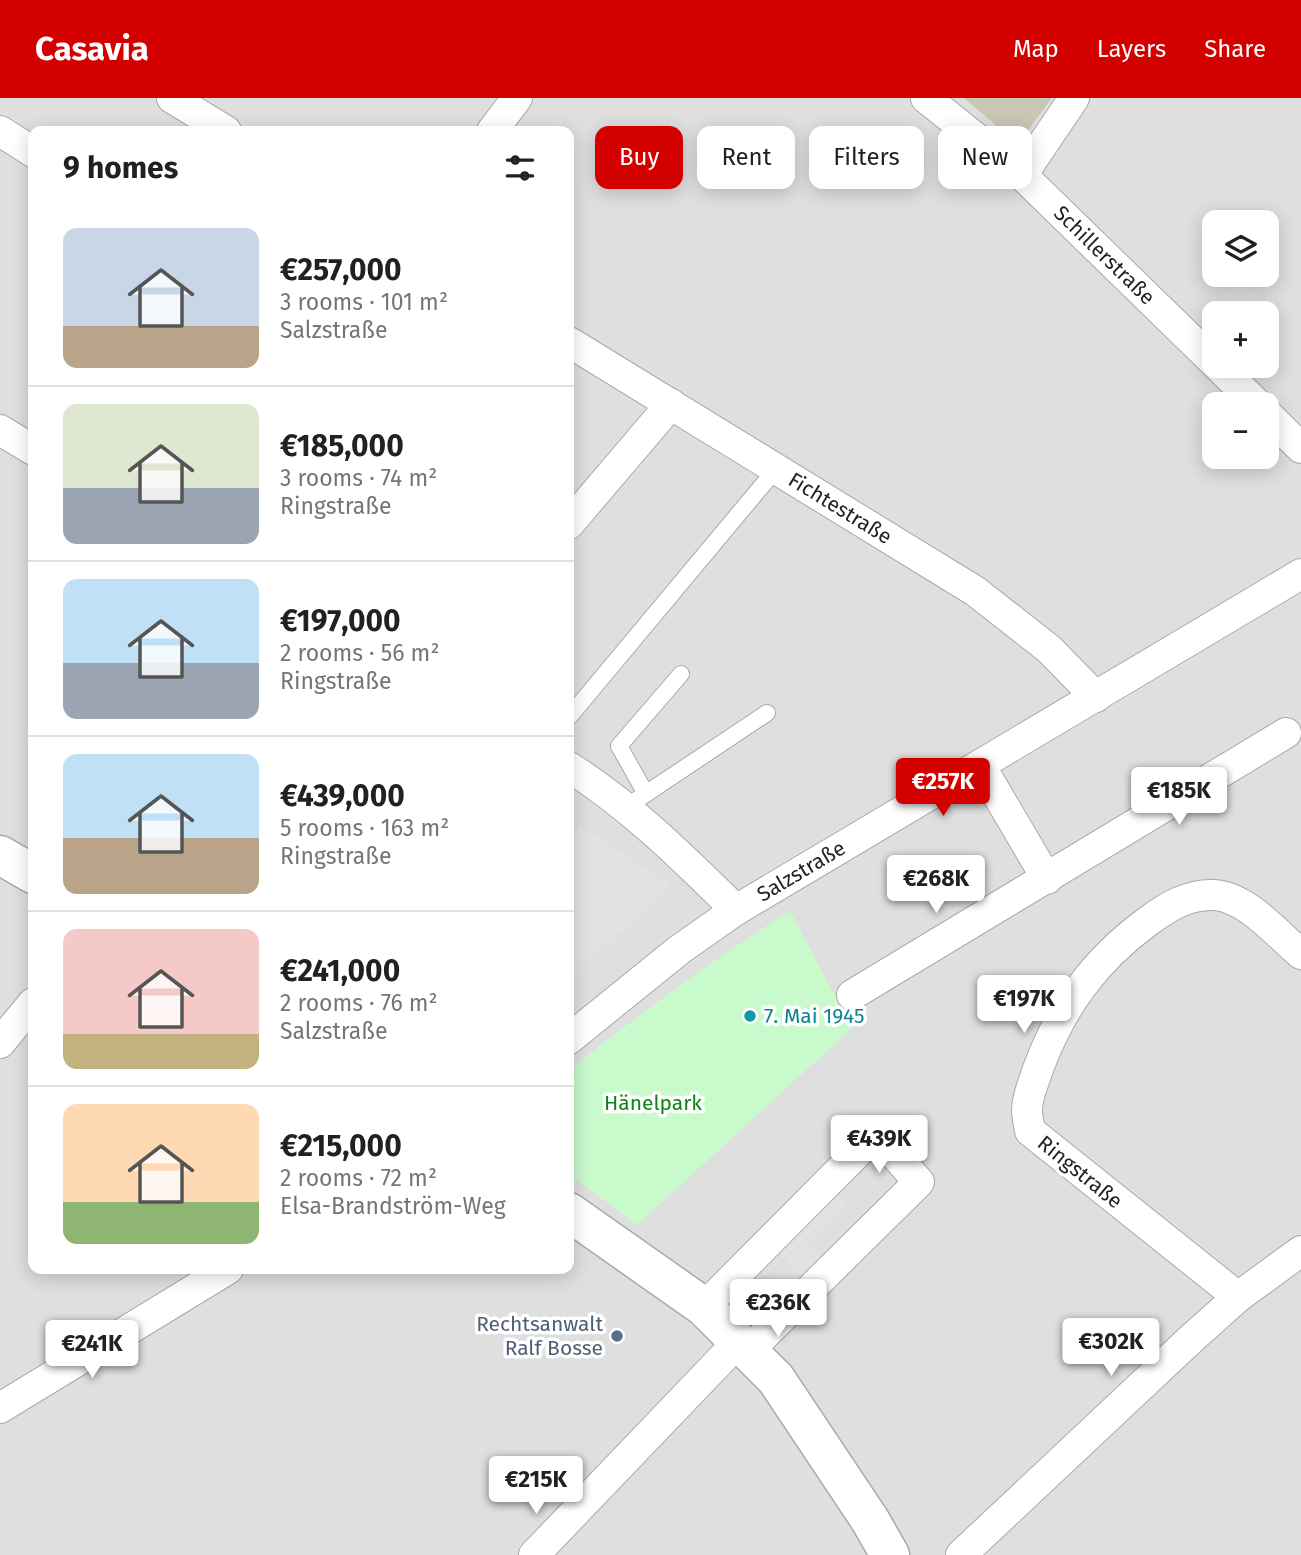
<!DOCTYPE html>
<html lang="en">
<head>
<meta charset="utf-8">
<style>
  body { margin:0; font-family:"Fira Sans",sans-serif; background:#f6f6f6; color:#202124; height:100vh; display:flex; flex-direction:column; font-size:26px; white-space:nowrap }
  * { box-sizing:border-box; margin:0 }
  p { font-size:23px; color:#757577 }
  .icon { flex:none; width:38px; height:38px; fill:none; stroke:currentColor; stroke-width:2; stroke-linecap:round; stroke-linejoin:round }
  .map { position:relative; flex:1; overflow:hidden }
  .drawer { position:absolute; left:28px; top:28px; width:546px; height:1148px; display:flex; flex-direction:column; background:#fff; border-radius:14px; box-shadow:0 4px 18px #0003 }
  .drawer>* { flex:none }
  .banner { position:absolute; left:595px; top:28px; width:600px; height:63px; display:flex; gap:14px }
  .buttons { position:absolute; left:1202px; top:112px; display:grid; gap:14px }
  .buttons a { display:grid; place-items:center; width:77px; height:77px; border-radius:14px; background:#fff; box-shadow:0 4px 18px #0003; font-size:35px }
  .price { position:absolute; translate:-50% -60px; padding:0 16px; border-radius:7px; background:#fff; color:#222; font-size:23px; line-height:46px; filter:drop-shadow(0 2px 4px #0008) }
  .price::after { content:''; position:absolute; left:50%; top:42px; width:21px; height:16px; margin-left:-10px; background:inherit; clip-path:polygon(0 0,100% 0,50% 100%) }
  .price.active { background:#d40000; color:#fff }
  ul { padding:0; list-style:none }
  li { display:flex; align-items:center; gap:21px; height:175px; padding:0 35px }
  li+li { border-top:2px solid #e0e0e0 }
  li span { display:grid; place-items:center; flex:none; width:196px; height:140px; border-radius:14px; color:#555 }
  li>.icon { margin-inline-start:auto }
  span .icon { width:84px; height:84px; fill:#fffc; stroke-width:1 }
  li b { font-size:30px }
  h2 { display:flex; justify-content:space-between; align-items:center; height:84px; padding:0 35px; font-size:30px }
  .chip { padding:0 24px; border-radius:14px; background:#fff; box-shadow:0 4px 18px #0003; font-size:24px; line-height:63px }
  .chip.active { background:#d40000; color:#fff }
  header { display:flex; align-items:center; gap:42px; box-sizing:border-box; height:98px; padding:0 35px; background:#d40000; color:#fff }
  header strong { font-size:33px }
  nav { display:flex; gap:38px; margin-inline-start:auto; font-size:24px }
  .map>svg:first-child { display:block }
  .residential { fill:#e0dfdf; fill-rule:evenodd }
  .construction { fill:#c7c7b4 }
  .park { fill:#c8facc }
  .parking { fill:#e2e2e2 }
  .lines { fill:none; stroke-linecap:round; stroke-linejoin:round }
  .service-casing { stroke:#a9a9a9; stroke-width:18 }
  .minor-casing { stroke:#a9a9a9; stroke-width:32 }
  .tertiary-casing { stroke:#a9a9a9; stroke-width:41 }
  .service { stroke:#fff; stroke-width:16 }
  .minor { stroke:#fff; stroke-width:30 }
  .tertiary { stroke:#fff; stroke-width:38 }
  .culture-dot { fill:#0f9aa8; stroke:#fff; stroke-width:2.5 }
  .service-dot { fill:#5c6f8a; stroke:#fff; stroke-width:2.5 }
  .labels { text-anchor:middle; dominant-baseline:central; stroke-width:7; stroke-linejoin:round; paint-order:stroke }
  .street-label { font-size:21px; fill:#222; stroke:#fff }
  .culture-label { font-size:21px; fill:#0d838f; stroke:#fff; text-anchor:start }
  .park-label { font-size:21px; fill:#0c8416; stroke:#fff }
  .service-label { font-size:21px; fill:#4e5e75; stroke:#fff; text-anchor:end }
</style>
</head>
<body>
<header>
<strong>Casavia</strong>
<nav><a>Map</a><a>Layers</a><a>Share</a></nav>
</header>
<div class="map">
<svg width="1301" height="1457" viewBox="0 0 1301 1457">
  <rect width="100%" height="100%" fill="#f2efe9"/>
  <!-- residential -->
  <path class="residential" d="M 0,0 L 964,0 L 1018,46 L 1052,0 L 1301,0 L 1301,1457 L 0,1457 ZM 33,33 L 569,33 L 569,1171 L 33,1171 ZM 1214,124 L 1267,124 L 1267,177 L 1214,177 ZM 1214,215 L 1267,215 L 1267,268 L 1214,268 ZM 1214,306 L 1267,306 L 1267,359 L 1214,359 Z"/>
  <!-- construction -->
  <path class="construction" d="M 964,0 L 1052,0 L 1018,46 Z"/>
  <!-- park -->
  <path class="park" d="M 790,813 L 852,930 L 637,1127 L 569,1076 L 569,972 C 640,915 713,862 790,813 Z"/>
  <!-- parking -->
  <g class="parking">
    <path d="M 580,728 L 671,787 L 569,881 L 569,745 Z"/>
    <path d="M 826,1086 L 846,1106 L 807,1146 L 831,1170 L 789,1213 L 768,1192 L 793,1167 L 769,1142 Z"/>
  </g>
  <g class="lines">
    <defs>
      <g id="service">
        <path d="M 569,619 L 776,371"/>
        <path d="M 646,696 L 619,648 L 681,576"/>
        <path d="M 626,709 L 767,615"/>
      </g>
      <g id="minor">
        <path d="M 172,0 L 226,33"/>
        <path id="s1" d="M 926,0 L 1022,77 L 1214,264"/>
        <path d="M 0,33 L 33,54"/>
        <path d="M 492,33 L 517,0"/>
        <path d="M 1022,77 L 1074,0"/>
        <path id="s2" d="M 569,244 L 975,493 L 1049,551 L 1096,599"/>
        <path d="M 1218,268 L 1257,306"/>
        <path d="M 1267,316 L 1301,350"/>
        <path d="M 0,332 L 33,352"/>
        <path d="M 569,426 L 671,306"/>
        <path d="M 569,669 C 632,709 683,760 736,812"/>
        <path d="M 981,669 L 1047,781"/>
        <path d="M 852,897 L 1286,635"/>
        <path id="s3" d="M 569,941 L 679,852 L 736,812 L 1301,476"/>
        <path d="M 0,945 L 33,905"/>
        <path d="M 1238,1199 L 1030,1033 C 1029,1026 1027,1019 1027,1012 C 1027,998 1034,984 1038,971 C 1061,909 1094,863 1147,824 C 1167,809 1188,796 1214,797 C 1247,799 1277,836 1301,856"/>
        <path d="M 704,1209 L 876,1036 L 919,1084 L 748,1253"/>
        <path d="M 0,1310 L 228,1171"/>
        <path d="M 534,1457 L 739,1243"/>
        <path d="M 961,1457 L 1191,1241 L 1238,1199 L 1301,1153"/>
      </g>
      <g id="tertiary">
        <path d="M 0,757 L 33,776"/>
        <path d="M 569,1114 L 704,1209 L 776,1281 L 870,1422 L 890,1457"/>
      </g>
    </defs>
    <!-- service casing -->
    <use href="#service" class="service-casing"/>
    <!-- minor casing -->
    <use href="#minor" class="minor-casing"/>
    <!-- tertiary casing -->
    <use href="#tertiary" class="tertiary-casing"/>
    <!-- service -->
    <use href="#service" class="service"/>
    <!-- minor -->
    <use href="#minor" class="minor"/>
    <!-- tertiary -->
    <use href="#tertiary" class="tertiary"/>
  </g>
  <!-- markers -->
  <circle class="culture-dot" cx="750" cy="918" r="7"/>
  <circle class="service-dot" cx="617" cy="1238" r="7"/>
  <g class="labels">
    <!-- street labels -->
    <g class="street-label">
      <text stroke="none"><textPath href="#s1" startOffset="238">Schillerstraße</textPath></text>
      <text stroke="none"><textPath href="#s2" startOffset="318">Fichtestraße</textPath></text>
      <text stroke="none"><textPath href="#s3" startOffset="287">Salzstraße</textPath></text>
      <text transform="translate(1080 1074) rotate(39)">Ringstraße</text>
    </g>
    <!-- culture labels -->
    <g class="culture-label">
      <text x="764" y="918">7. Mai 1945</text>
    </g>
    <!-- park labels -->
    <g class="park-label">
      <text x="653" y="1005">Hänelpark</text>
    </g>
    <!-- service labels -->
    <g class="service-label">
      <text x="603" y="1226">Rechtsanwalt<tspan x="603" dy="24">Ralf Bosse</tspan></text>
    </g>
  </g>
</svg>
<div class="buttons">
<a><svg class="icon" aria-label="layers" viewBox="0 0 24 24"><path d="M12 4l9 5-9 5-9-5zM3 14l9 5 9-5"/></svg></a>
<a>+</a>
<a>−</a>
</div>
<b class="price active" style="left:943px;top:720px">€257K</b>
<b class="price" style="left:1179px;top:729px">€185K</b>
<b class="price" style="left:936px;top:817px">€268K</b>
<b class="price" style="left:1024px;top:937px">€197K</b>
<b class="price" style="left:879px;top:1077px">€439K</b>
<b class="price" style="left:778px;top:1241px">€236K</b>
<b class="price" style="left:1111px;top:1280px">€302K</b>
<b class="price" style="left:92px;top:1282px">€241K</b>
<b class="price" style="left:536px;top:1418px">€215K</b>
<div class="banner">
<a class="chip active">Buy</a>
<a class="chip">Rent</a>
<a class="chip">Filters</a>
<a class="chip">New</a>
</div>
<section class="drawer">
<h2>9 homes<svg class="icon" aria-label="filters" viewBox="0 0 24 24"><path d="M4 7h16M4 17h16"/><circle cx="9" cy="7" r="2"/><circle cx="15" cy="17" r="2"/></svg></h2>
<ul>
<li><span style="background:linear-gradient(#c9d6e8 70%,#b9a48a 0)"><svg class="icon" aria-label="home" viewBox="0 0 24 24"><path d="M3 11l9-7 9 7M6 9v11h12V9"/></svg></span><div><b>€257,000</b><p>3 rooms · 101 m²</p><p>Salzstraße</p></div></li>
<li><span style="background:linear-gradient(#dfe7d0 60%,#9aa5b1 0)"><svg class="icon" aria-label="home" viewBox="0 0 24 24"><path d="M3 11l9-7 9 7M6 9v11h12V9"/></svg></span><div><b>€185,000</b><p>3 rooms · 74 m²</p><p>Ringstraße</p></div></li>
<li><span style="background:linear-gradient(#bfe0f5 60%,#9aa5b1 0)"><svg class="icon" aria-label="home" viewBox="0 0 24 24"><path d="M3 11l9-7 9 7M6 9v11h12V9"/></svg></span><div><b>€197,000</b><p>2 rooms · 56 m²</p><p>Ringstraße</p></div></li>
<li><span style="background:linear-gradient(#bfe0f5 60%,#b9a48a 0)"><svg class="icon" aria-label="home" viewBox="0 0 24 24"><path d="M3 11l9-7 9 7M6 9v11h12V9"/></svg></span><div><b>€439,000</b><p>5 rooms · 163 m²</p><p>Ringstraße</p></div></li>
<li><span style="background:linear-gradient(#f6c9c9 75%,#c2b280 0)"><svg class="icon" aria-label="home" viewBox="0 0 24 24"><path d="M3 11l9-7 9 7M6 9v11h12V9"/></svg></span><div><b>€241,000</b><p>2 rooms · 76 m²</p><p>Salzstraße</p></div></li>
<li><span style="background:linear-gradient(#ffd9b3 70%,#8fb573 0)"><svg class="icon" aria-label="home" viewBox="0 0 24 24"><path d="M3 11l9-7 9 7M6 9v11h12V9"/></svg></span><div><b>€215,000</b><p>2 rooms · 72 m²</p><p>Elsa-Brandström-Weg</p></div></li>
</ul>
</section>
</div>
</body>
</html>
